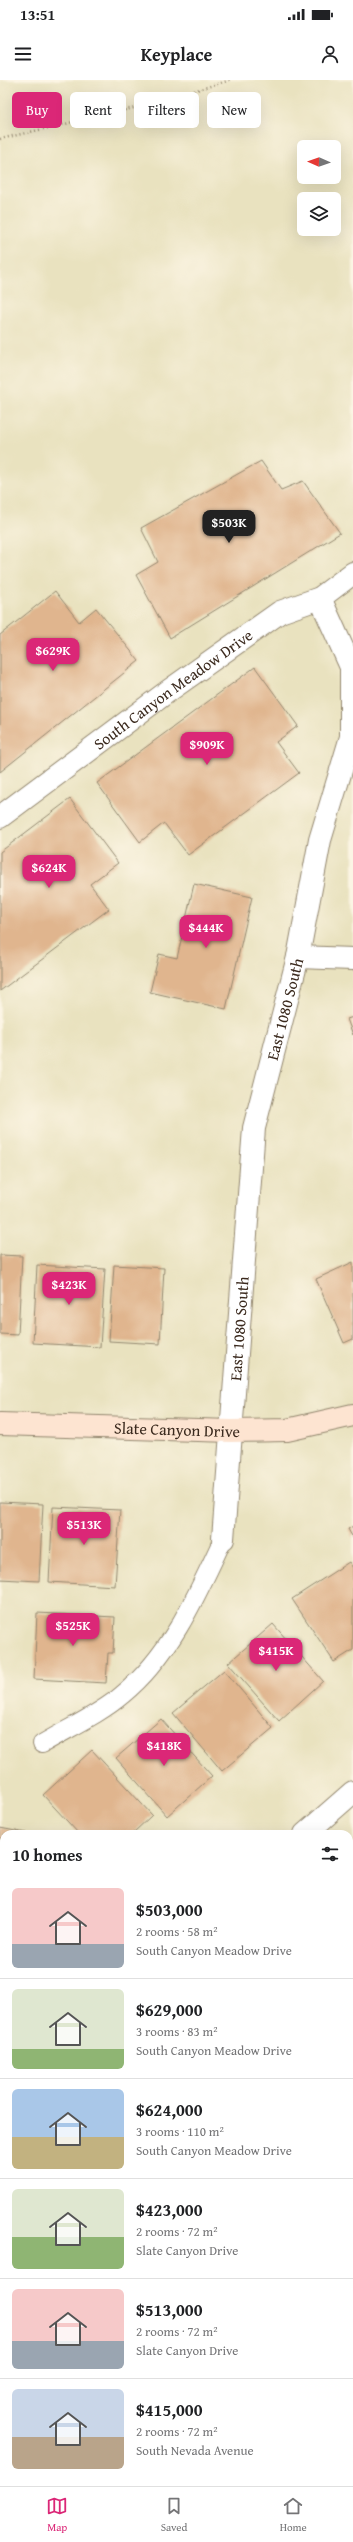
<!DOCTYPE html>
<html lang="en">
<head>
<meta charset="utf-8">
<style>
  body { margin:0; font-family:"Gentium Book Plus",serif; background:#f6f6f6; color:#202124; height:100vh; display:flex; flex-direction:column; font-size:15px; white-space:nowrap }
  * { box-sizing:border-box; margin:0 }
  p { font-size:13px; color:#757577 }
  .icon { flex:none; width:22px; height:22px; fill:none; stroke:currentColor; stroke-width:2; stroke-linecap:round; stroke-linejoin:round }
  .map { position:relative; flex:1; overflow:hidden }
  .details { position:absolute; left:0px; top:1750px; width:353px; height:656px; display:flex; flex-direction:column; background:#fff; border-radius:12px 12px 0 0; box-shadow:0 4px 16px #0002 }
  .details>* { flex:none }
  .hud { position:absolute; left:12px; top:12px; width:329px; height:36px; display:flex; gap:8px }
  .needle { width:26px; rotate:272deg }
  .buttons { position:absolute; left:297px; top:60px; display:grid; gap:8px }
  .buttons a { display:grid; place-items:center; width:44px; height:44px; border-radius:6px; background:#fff; box-shadow:0 4px 16px #0002; font-size:20px }
  .price { position:absolute; translate:-50% -34px; padding:0 9px; border-radius:8px; background:#db2777; color:#fff; font-size:13px; line-height:26px; filter:drop-shadow(0 1px 2px #0008) }
  .price::after { content:''; position:absolute; left:50%; top:24px; width:12px; height:9px; margin-left:-6px; background:inherit; clip-path:polygon(0 0,100% 0,50% 100%) }
  .price.current { background:#222; color:#fff }
  ul { padding:0; list-style:none }
  li { display:flex; align-items:center; gap:12px; height:100px; padding:0 12px }
  li+li { border-top:1px solid #e0e0e0 }
  li span { display:grid; place-items:center; flex:none; width:112px; height:80px; border-radius:6px; color:#555 }
  li>.icon { margin-inline-start:auto }
  span .icon { width:48px; height:48px; fill:#fffc; stroke-width:1 }
  li b { font-size:17px }
  h2 { display:flex; justify-content:space-between; align-items:center; height:48px; padding:0 12px; font-size:17px }
  .chip { padding:0 14px; border-radius:6px; background:#fff; box-shadow:0 4px 16px #0002; font-size:14px; line-height:36px }
  .chip.current { background:#db2777; color:#fff }
  .status { display:flex; justify-content:space-between; align-items:center; height:28px; padding:0 20px; background:#fff; direction:ltr }
  .status svg { height:11px; fill:currentColor }
  header { display:flex; justify-content:space-between; align-items:center; height:52px; padding:0 12px; background:#fff; font-size:18px; font-weight:700 }
  .tab-bar { display:flex; justify-content:space-around; align-items:center; height:56px; border-top:1px solid #e0e0e0; background:#fff; font-size:11px; color:#757577 }
  .tab-bar a { display:grid; justify-items:center; gap:2px }
  .tab-bar .current { color:#db2777 }
  .map>svg:first-child { display:block }
  .building { fill:#e0b58e }
  .lines { fill:none; stroke-linecap:round; stroke-linejoin:round }
  .lane-casing { stroke:#92866e; stroke-width:20 }
  .street-casing { stroke:#92866e; stroke-width:24 }
  .secondary-casing { stroke:#92866e; stroke-width:24 }
  .path { stroke:#92866e; stroke-width:2.5; stroke-dasharray:1 3; stroke-linecap:butt }
  .lane { stroke:#fff; stroke-width:18 }
  .street { stroke:#fff; stroke-width:22 }
  .secondary { stroke:#fde4d1; stroke-width:22 }
  .labels { text-anchor:middle; dominant-baseline:central; stroke-width:3; stroke-linejoin:round; paint-order:stroke }
  .street-label { font-size:16px; fill:#3b2a1e; stroke:#fcf5e5 }
</style>
</head>
<body>
<div class="status"><b>13:51</b><svg viewBox="0 0 49 12"><path d="M0 12V9h3v3zM5 12V6h3v6zM10 12V3h3v9zM15 12V0h3v12zM26 1h20v11H26zM47 4h2v5h-2z"/></svg></div>
<header><svg class="icon" aria-label="menu" viewBox="0 0 24 24"><path d="M4 6h16M4 12h16M4 18h16"/></svg>Keyplace<svg class="icon" aria-label="person" viewBox="0 0 24 24"><circle cx="12" cy="8" r="4"/><path d="M4 21q1-7 8-7t8 7"/></svg></header>
<div class="map">
<svg width="353" height="2406" viewBox="0 0 353 2406">
  <rect width="100%" height="100%" fill="#fcf5e5"/>
  <filter id="ink" filterUnits="userSpaceOnUse"><feTurbulence type="fractalNoise" baseFrequency=".025" numOctaves="2"/><feDisplacementMap in="SourceGraphic" scale="8" xChannelSelector="R" yChannelSelector="G"/><feConvolveMatrix kernelMatrix="1 2 1 2 8 2 1 2 1" color-interpolation-filters="sRGB"/></filter>
  <filter id="wash" filterUnits="userSpaceOnUse"><feTurbulence type="fractalNoise" baseFrequency=".012" numOctaves="4" result="noise"/><feDisplacementMap in="SourceGraphic" scale="16" xChannelSelector="R" yChannelSelector="G"/><feGaussianBlur stdDeviation="0.9" result="paint"/><feColorMatrix in="noise" values="0 0 0 0 0 0 0 0 0 0 0 0 0 0 0 0 0 1.4 0 .05"/><feComposite in="paint" operator="in"/></filter>
  <g filter="url(#wash)">
    <rect width="100%" height="100%" fill="#e9e2bf"/>
    <g id="blocks">
      <!-- building -->
      <g class="building">
        <path d="M 261,381 L 281,410 L 303,401 L 340,453 L 170,558 L 136,495 L 158,482 L 141,448 Z"/>
        <path d="M 55,511 L 79,542 L 96,528 L 139,581 L 0,692 L 0,555 Z"/>
        <path d="M 255,587 L 298,646 L 276,662 L 299,693 L 188,775 L 164,743 L 140,762 L 97,703 Z"/>
        <path d="M 70,719 L 118,783 L 90,804 L 109,829 L 0,911 L 0,772 Z"/>
        <path d="M 194,804 L 252,817 L 226,929 L 150,912 L 159,874 L 177,878 Z"/>
        <path d="M 353,937 L 353,955 L 347,939 Z"/>
        <path d="M 0,1175 L 22,1176 L 18,1255 L 0,1254 Z"/>
        <path d="M 353,1182 L 353,1259 L 344,1263 L 316,1199 Z"/>
        <path d="M 37,1185 L 105,1189 L 100,1267 L 33,1263 Z"/>
        <path d="M 114,1185 L 164,1188 L 160,1264 L 109,1261 Z"/>
        <path d="M 0,1422 L 43,1424 L 39,1501 L 0,1499 Z"/>
        <path d="M 53,1427 L 120,1430 L 115,1506 L 49,1502 Z"/>
        <path d="M 353,1446 L 353,1458 L 348,1449 Z"/>
        <path d="M 349,1482 L 353,1488 L 353,1570 L 334,1582 L 292,1519 Z"/>
        <path d="M 37,1533 L 115,1537 L 113,1573 L 108,1573 L 106,1603 L 34,1599 Z"/>
        <path d="M 273,1544 L 323,1601 L 279,1641 L 228,1583 Z"/>
        <path d="M 224,1590 L 273,1648 L 222,1691 L 173,1633 Z"/>
        <path d="M 161,1639 L 212,1696 L 167,1736 L 116,1678 Z"/>
        <path d="M 92,1670 L 152,1735 L 132,1754 L 79,1754 L 43,1715 Z"/>
        <path d="M 0,1748 L 26,1753 L 4,1754 L 4,1813 L 0,1812 Z"/>
        <path d="M 9,2402 L 12,2406 L 1,2406 Z"/>
      </g>
    </g>
  </g>
  <g filter="url(#ink)">
    <use href="#blocks" fill-opacity="0" stroke="#92866e" stroke-width="1"/>
    <g class="lines">
      <defs>
        <path id="lane" d="M 42,1664 C 67,1649 100,1634 122,1615 C 171,1575 197,1515 223,1459"/>
        <g id="street">
          <path id="s1" d="M 0,737 L 167,612 L 280,532 L 320,518 L 353,493"/>
          <path d="M 298,877 L 353,879"/>
          <path id="s2" d="M 223,1459 L 254,1048 L 298,877 L 320,760 L 351,657 L 351,587 L 320,518"/>
          <path d="M 305,1754 L 353,1712"/>
          <path d="M 0,2000 L 4,1997"/>
          <path d="M 349,2400 L 353,2400"/>
        </g>
        <g id="secondary">
          <path id="s3" d="M 0,1344 L 231,1351 L 287,1350 L 353,1335"/>
        </g>
      </defs>
      <!-- lane casing -->
      <use href="#lane" class="lane-casing"/>
      <!-- street casing -->
      <use href="#street" class="street-casing"/>
      <!-- secondary casing -->
      <use href="#secondary" class="secondary-casing"/>
      <!-- path -->
      <path class="path" d="M 0,59 L 134,28 L 231,0"/>
      <!-- lane -->
      <use href="#lane" class="lane"/>
      <!-- street -->
      <use href="#street" class="street"/>
      <!-- secondary -->
      <use href="#secondary" class="secondary"/>
    </g>
  </g>
  <g class="labels">
    <!-- street labels -->
    <g class="street-label">
      <text stroke="none"><textPath href="#s1" startOffset="215">South Canyon Meadow Drive</textPath></text>
      <text stroke="none"><textPath href="#s2" startOffset="535">East 1080 South</textPath></text>
      <text stroke="none"><textPath href="#s2" startOffset="211">East 1080 South</textPath></text>
      <text stroke="none"><textPath href="#s3" startOffset="177">Slate Canyon Drive</textPath></text>
    </g>
  </g>
</svg>
<div class="buttons">
<a><svg class="needle" viewBox="-14 -14 28 28"><path d="M0-13l5 13h-10z" fill="#e53935"/><path d="M0 13l5-13h-10z" fill="#757577"/></svg></a>
<a><svg class="icon" aria-label="layers" viewBox="0 0 24 24"><path d="M12 4l9 5-9 5-9-5zM3 14l9 5 9-5"/></svg></a>
</div>
<b class="price current" style="left:229px;top:464px">$503K</b>
<b class="price" style="left:53px;top:592px">$629K</b>
<b class="price" style="left:207px;top:686px">$909K</b>
<b class="price" style="left:49px;top:809px">$624K</b>
<b class="price" style="left:206px;top:869px">$444K</b>
<b class="price" style="left:69px;top:1226px">$423K</b>
<b class="price" style="left:84px;top:1466px">$513K</b>
<b class="price" style="left:73px;top:1567px">$525K</b>
<b class="price" style="left:276px;top:1592px">$415K</b>
<b class="price" style="left:164px;top:1687px">$418K</b>
<div class="hud">
<a class="chip current">Buy</a>
<a class="chip">Rent</a>
<a class="chip">Filters</a>
<a class="chip">New</a>
</div>
<section class="details">
<h2>10 homes<svg class="icon" aria-label="filters" viewBox="0 0 24 24"><path d="M4 7h16M4 17h16"/><circle cx="9" cy="7" r="2"/><circle cx="15" cy="17" r="2"/></svg></h2>
<ul>
<li><span style="background:linear-gradient(#f6c9c9 70%,#9aa5b1 0)"><svg class="icon" aria-label="home" viewBox="0 0 24 24"><path d="M3 11l9-7 9 7M6 9v11h12V9"/></svg></span><div><b>$503,000</b><p>2 rooms · 58 m²</p><p>South Canyon Meadow Drive</p></div></li>
<li><span style="background:linear-gradient(#dfe7d0 75%,#8fb573 0)"><svg class="icon" aria-label="home" viewBox="0 0 24 24"><path d="M3 11l9-7 9 7M6 9v11h12V9"/></svg></span><div><b>$629,000</b><p>3 rooms · 83 m²</p><p>South Canyon Meadow Drive</p></div></li>
<li><span style="background:linear-gradient(#a9c7e8 60%,#c2b280 0)"><svg class="icon" aria-label="home" viewBox="0 0 24 24"><path d="M3 11l9-7 9 7M6 9v11h12V9"/></svg></span><div><b>$624,000</b><p>3 rooms · 110 m²</p><p>South Canyon Meadow Drive</p></div></li>
<li><span style="background:linear-gradient(#dfe7d0 60%,#8fb573 0)"><svg class="icon" aria-label="home" viewBox="0 0 24 24"><path d="M3 11l9-7 9 7M6 9v11h12V9"/></svg></span><div><b>$423,000</b><p>2 rooms · 72 m²</p><p>Slate Canyon Drive</p></div></li>
<li><span style="background:linear-gradient(#f6c9c9 65%,#9aa5b1 0)"><svg class="icon" aria-label="home" viewBox="0 0 24 24"><path d="M3 11l9-7 9 7M6 9v11h12V9"/></svg></span><div><b>$513,000</b><p>2 rooms · 72 m²</p><p>Slate Canyon Drive</p></div></li>
<li><span style="background:linear-gradient(#c9d6e8 60%,#b9a48a 0)"><svg class="icon" aria-label="home" viewBox="0 0 24 24"><path d="M3 11l9-7 9 7M6 9v11h12V9"/></svg></span><div><b>$415,000</b><p>2 rooms · 72 m²</p><p>South Nevada Avenue</p></div></li>
</ul>
</section>
</div>
<nav class="tab-bar">
<a class="current"><svg class="icon" aria-label="map" viewBox="0 0 24 24"><path d="M3 6l6-2 6 2 6-2v14l-6 2-6-2-6 2zM9 4v14M15 6v14"/></svg>Map</a>
<a><svg class="icon" aria-label="saved" viewBox="0 0 24 24"><path d="M7 4h10v16l-5-4-5 4z"/></svg>Saved</a>
<a><svg class="icon" aria-label="home" viewBox="0 0 24 24"><path d="M3 11l9-7 9 7M6 9v11h12V9"/></svg>Home</a>
</nav>
</body>
</html>
